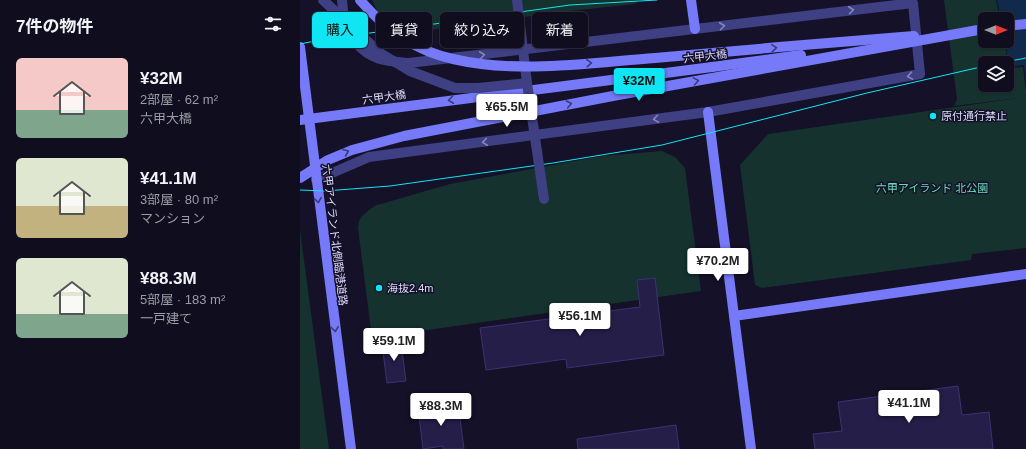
<!DOCTYPE html>
<html lang="ja">
<head>
<meta charset="utf-8">
<style>
  body { margin:0; font-family:Arial,"Noto Sans JP",sans-serif; background:#1d1b2b; color:#f1f3f6; height:100vh; display:flex; flex-direction:column; font-size:15px; white-space:nowrap }
  * { box-sizing:border-box; margin:0 }
  p { font-size:13px; color:#9b9ca4 }
  .icon { flex:none; width:22px; height:22px; fill:none; stroke:currentColor; stroke-width:2; stroke-linecap:round; stroke-linejoin:round }
  .map { position:relative; flex:1; overflow:hidden }
  .drawer { display:flex; flex-direction:column; background:#0f0d1e; width:300px }
  .drawer>* { flex:none }
  .guide { position:absolute; left:12px; top:12px; width:380px; height:36px; display:flex; gap:8px }
  .needle { width:26px; rotate:90deg }
  .controls { position:absolute; left:678px; top:12px; display:grid; gap:8px }
  .controls a { display:grid; place-items:center; width:36px; height:36px; border-radius:6px; background:#0f0d1e; box-shadow:0 1px 3px #0004,0 0 0 1px #2f2d3c; font-size:20px }
  .price { position:absolute; translate:-50% -34px; padding:0 9px; border-radius:4px; background:#fff; color:#222; font-size:13px; line-height:26px; filter:drop-shadow(0 1px 2px #0008) }
  .price::after { content:''; position:absolute; left:50%; top:24px; width:12px; height:9px; margin-left:-6px; background:inherit; clip-path:polygon(0 0,100% 0,50% 100%) }
  .price.on { background:#10e6f3; color:#111 }
  ul { padding:0; list-style:none }
  li { display:flex; align-items:center; gap:12px; height:100px; padding:0 16px }
  li span { display:grid; place-items:center; flex:none; width:112px; height:80px; border-radius:6px; color:#555 }
  li>.icon { margin-inline-start:auto }
  span .icon { width:48px; height:48px; fill:#fffc; stroke-width:1 }
  li b { font-size:17px }
  h2 { display:flex; justify-content:space-between; align-items:center; height:48px; padding:0 16px; font-size:17px }
  .chip { padding:0 14px; border-radius:6px; background:#0f0d1e; box-shadow:0 1px 3px #0004,0 0 0 1px #2f2d3c; font-size:14px; line-height:36px }
  .chip.on { background:#10e6f3; color:#111 }
  main { display:flex; flex:1; min-height:0 }
  .map>svg:first-child { display:block }
  .green { fill:#15322f; fill-rule:evenodd }
  .water { fill:#112a4c }
  .building { fill:#251e48; stroke:#3c3273 }
  .lines { fill:none; stroke-linecap:round; stroke-linejoin:round }
  .street { stroke:#3f3f84; stroke-width:10 }
  .secondary { stroke:#7679f8; stroke-width:10 }
  .tram { stroke:#10e6f3; stroke-width:1 }
  .street-bridge { stroke:#3f3f84; stroke-width:10 }
  .secondary-bridge { stroke:#7679f8; stroke-width:10 }
  .oneway { stroke:#8685ba }
  .oneway2 { stroke:#3b3b7b }
  .poi-dot { fill:#10e6f3; stroke:#141128; stroke-width:1.5 }
  .labels { text-anchor:middle; dominant-baseline:central; stroke-width:3; stroke-linejoin:round; paint-order:stroke }
  .street-label { font-size:11px; fill:#dddafd; stroke:#141128 }
  .poi-label { font-size:11px; fill:#dddafd; stroke:#141128; text-anchor:start }
  .park-label { font-size:11px; fill:#69dbb9; stroke:#141128 }
</style>
</head>
<body>
<main>
<section class="drawer">
<h2>7件の物件<svg class="icon" aria-label="filters" viewBox="0 0 24 24"><path d="M4 7h16M4 17h16"/><circle cx="9" cy="7" r="2"/><circle cx="15" cy="17" r="2"/></svg></h2>
<ul>
<li><span style="background:linear-gradient(#f6c9c9 65%,#7fa58c 0)"><svg class="icon" aria-label="home" viewBox="0 0 24 24"><path d="M3 11l9-7 9 7M6 9v11h12V9"/></svg></span><div><b>¥32M</b><p>2部屋 · 62 m²</p><p>六甲大橋</p></div></li>
<li><span style="background:linear-gradient(#dfe7d0 60%,#c2b280 0)"><svg class="icon" aria-label="home" viewBox="0 0 24 24"><path d="M3 11l9-7 9 7M6 9v11h12V9"/></svg></span><div><b>¥41.1M</b><p>3部屋 · 80 m²</p><p>マンション</p></div></li>
<li><span style="background:linear-gradient(#dfe7d0 70%,#7fa58c 0)"><svg class="icon" aria-label="home" viewBox="0 0 24 24"><path d="M3 11l9-7 9 7M6 9v11h12V9"/></svg></span><div><b>¥88.3M</b><p>5部屋 · 183 m²</p><p>一戸建て</p></div></li>
</ul>
</section>
<div class="map">
<svg width="726" height="449" viewBox="0 0 726 449">
  <rect width="100%" height="100%" fill="#141128"/>
  <!-- green -->
  <g class="green">
    <path d="M 72,0 L 339,0 L 335,4 L 261,12 L 109,33 C 90,24 80,20 72,0 Z"/>
    <path d="M 644,0 L 696,0 L 700,19 L 685,19 L 685,41 L 704,41 L 709,68 L 723,67 L 726,92 L 726,248 L 672,254 L 671,260 L 462,288 L 455,285 L 440,165 L 468,134 L 725,97 L 654,106 L 657,99 ZM 685,63 L 707,63 L 707,85 L 685,85 Z"/>
    <path d="M 362,151 L 375,157 L 385,168 L 401,291 L 72,338 L 58,228 L 59,221 L 62,216 L 74,206 L 150,184 L 302,156 Z"/>
    <path d="M 0,230 L 29,449 L 0,449 Z"/>
  </g>
  <!-- water -->
  <path class="water" d="M 697,0 L 726,0 L 726,81 L 724,65 L 709,67 L 705,41 L 707,41 L 707,19 L 701,19 Z"/>
  <!-- building -->
  <g class="building">
    <path d="M 355,278 L 364,355 L 267,368 L 266,359 L 186,370 L 180,328 L 340,307 L 337,280 Z"/>
    <path d="M 101,342 L 106,381 L 87,383 L 82,344 Z"/>
    <path d="M 658,386 L 662,415 L 689,412 L 693,449 L 515,449 L 513,434 L 542,431 L 538,402 Z"/>
    <path d="M 158,403 L 164,449 L 143,449 L 143,446 L 123,449 L 118,408 Z"/>
    <path d="M 376,425 L 379,449 L 278,449 L 277,439 Z"/>
  </g>
  <g class="lines">
    <!-- street -->
    <path class="street" d="M 16,180 L 69,157 L 408,112 L 620,74 L 613,3 L 109,63 C 86,61 72,61 56,43 C 52,37 47,32 45,25 C 43,17 43,8 42,0"/>
    <!-- secondary -->
    <g class="secondary">
      <path d="M 391,0 L 395,29"/>
      <path d="M 707,26 L 726,24"/>
      <path d="M 0,47 L 51,449"/>
      <path d="M 408,112 L 451,449"/>
      <path d="M 0,120 L 412,67"/>
      <path d="M 434,316 L 726,274"/>
    </g>
    <!-- tram -->
    <g class="tram">
      <path d="M 0,44 L 20,40 L 270,5 L 357,0"/>
      <path d="M 700,63 L 726,58"/>
      <path d="M 0,190 L 25,191 L 90,186 L 253,163 L 362,145 L 567,93 L 685,66"/>
    </g>
    <!-- street-bridge -->
    <g class="street-bridge">
      <path d="M 23,0 L 80,53 L 110,71 L 155,88 L 178,88 L 227,83 L 217,0"/>
      <path d="M 227,83 L 244,199"/>
    </g>
    <!-- secondary-bridge -->
    <g class="secondary-bridge">
      <path d="M 60,0 C 84,28 116,51 153,59 C 218,74 289,63 355,58 C 441,50 528,43 614,36"/>
      <path d="M 412,67 L 501,55"/>
      <path d="M 0,178 L 28,160 L 52,150 L 104,136 L 318,95 L 678,30"/>
    </g>
  </g>
  <!-- one-way arrows -->
  <defs><path id="oneway-chevron" d="M-2-3.5L2.5 0L-2 3.5" fill="none" stroke-width="1.6" stroke-linecap="round" stroke-linejoin="round"/></defs>
  <g class="oneway">
    <use href="#oneway-chevron" transform="translate(551 10) rotate(-7)"/>
    <use href="#oneway-chevron" transform="translate(422 26) rotate(-7)"/>
    <use href="#oneway-chevron" transform="translate(182 55) rotate(-7)"/>
    <use href="#oneway-chevron" transform="translate(610 76) rotate(170)"/>
    <use href="#oneway-chevron" transform="translate(356 119) rotate(172)"/>
    <use href="#oneway-chevron" transform="translate(185 142) rotate(172)"/>
  </g>
  <g class="oneway2">
    <use href="#oneway-chevron" transform="translate(474 48) rotate(-5)"/>
    <use href="#oneway-chevron" transform="translate(289 63) rotate(-4)"/>
    <use href="#oneway-chevron" transform="translate(396 81) rotate(-10)"/>
    <use href="#oneway-chevron" transform="translate(151 100) rotate(173)"/>
    <use href="#oneway-chevron" transform="translate(269 104) rotate(-11)"/>
    <use href="#oneway-chevron" transform="translate(46 152) rotate(-23)"/>
    <use href="#oneway-chevron" transform="translate(18 200) rotate(83)"/>
    <use href="#oneway-chevron" transform="translate(35 329) rotate(83)"/>
  </g>
  <!-- markers -->
  <g class="poi-dot">
    <circle cx="633" cy="116" r="4"/>
    <circle cx="79" cy="288" r="4"/>
  </g>
  <g class="labels">
    <!-- street labels -->
    <g class="street-label">
      <text transform="translate(405 56) rotate(-7)">六甲大橋</text>
      <text transform="translate(84 97) rotate(-8)">六甲大橋</text>
      <text transform="translate(35 235) rotate(83)">六甲アイランド北側臨港道路</text>
    </g>
    <!-- poi labels -->
    <g class="poi-label">
      <text x="641" y="116">原付通行禁止</text>
      <text x="87" y="288">海抜2.4m</text>
    </g>
    <!-- park labels -->
    <g class="park-label">
      <text x="632" y="188">六甲アイランド 北公園</text>
    </g>
  </g>
</svg>
<div class="controls">
<a><svg class="needle" viewBox="-14 -14 28 28"><path d="M0-13l5 13h-10z" fill="#e53935"/><path d="M0 13l5-13h-10z" fill="#9b9ca4"/></svg></a>
<a><svg class="icon" aria-label="layers" viewBox="0 0 24 24"><path d="M12 4l9 5-9 5-9-5zM3 14l9 5 9-5"/></svg></a>
</div>
<b class="price on" style="left:339px;top:102px">¥32M</b>
<b class="price" style="left:207px;top:128px">¥65.5M</b>
<b class="price" style="left:418px;top:282px">¥70.2M</b>
<b class="price" style="left:280px;top:337px">¥56.1M</b>
<b class="price" style="left:94px;top:362px">¥59.1M</b>
<b class="price" style="left:609px;top:424px">¥41.1M</b>
<b class="price" style="left:141px;top:427px">¥88.3M</b>
<div class="guide">
<a class="chip on">購入</a>
<a class="chip">賃貸</a>
<a class="chip">絞り込み</a>
<a class="chip">新着</a>
</div>
</div>
</main>
</body>
</html>
